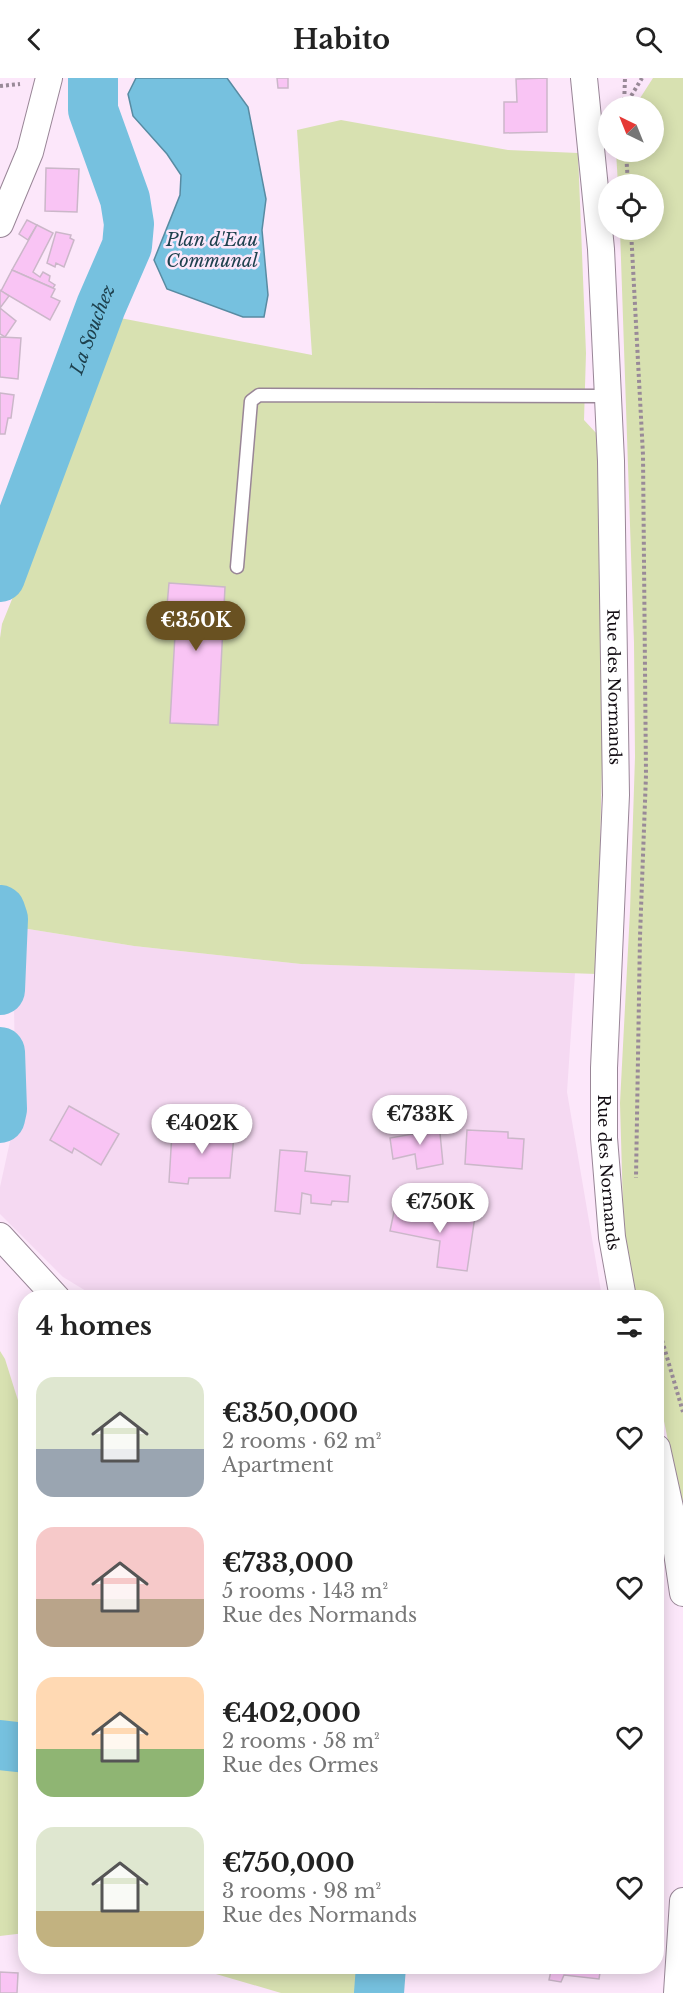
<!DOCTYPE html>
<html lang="en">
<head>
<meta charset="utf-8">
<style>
  body { margin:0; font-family:"Libre Baskerville",serif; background:#f2f2f2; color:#222; height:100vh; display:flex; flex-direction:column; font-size:22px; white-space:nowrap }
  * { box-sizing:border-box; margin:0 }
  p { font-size:20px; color:#767676 }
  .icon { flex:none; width:33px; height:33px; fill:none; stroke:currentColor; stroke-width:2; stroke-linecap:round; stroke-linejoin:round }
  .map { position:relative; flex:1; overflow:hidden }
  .sheet { position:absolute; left:18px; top:1212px; width:646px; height:684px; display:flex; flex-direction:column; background:#fff; border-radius:24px; box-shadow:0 3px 15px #0003 }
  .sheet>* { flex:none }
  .needle { width:39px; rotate:317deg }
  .fabs { position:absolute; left:598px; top:18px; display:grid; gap:12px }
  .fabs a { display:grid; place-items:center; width:66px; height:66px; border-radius:50%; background:#fff; box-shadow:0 3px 15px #0003; font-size:30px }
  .price { position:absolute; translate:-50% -51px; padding:0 14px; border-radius:21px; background:#fff; color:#222; font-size:20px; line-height:39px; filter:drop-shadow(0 2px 3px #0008) }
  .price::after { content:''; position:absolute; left:50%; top:36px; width:18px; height:14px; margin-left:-9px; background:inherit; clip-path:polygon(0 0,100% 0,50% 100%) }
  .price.selected { background:#695121; color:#fff }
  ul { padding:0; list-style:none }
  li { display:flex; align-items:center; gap:18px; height:150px; padding:0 18px }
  li span { display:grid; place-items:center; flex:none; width:168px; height:120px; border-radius:18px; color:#555 }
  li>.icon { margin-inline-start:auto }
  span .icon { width:72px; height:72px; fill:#fffc; stroke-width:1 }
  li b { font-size:26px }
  h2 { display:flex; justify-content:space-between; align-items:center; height:72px; padding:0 18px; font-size:26px }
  header { display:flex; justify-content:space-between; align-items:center; height:78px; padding:0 18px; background:#fff; font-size:27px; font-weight:700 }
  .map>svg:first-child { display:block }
  .built { fill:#f5d9f2 }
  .green { fill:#d8e1b1 }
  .water { fill:#76c1df; stroke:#588ba2; stroke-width:1.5 }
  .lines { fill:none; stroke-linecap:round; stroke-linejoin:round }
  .river { stroke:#76c1df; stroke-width:50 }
  .building { fill:#f9c4f4; stroke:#cbb7c9; stroke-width:1.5 }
  .lane-casing { stroke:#998697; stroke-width:15 }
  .street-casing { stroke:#998697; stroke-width:28 }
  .path { stroke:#998a98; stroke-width:4; stroke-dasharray:3 3; stroke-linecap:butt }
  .lane { stroke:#fff; stroke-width:12 }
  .street { stroke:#fff; stroke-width:26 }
  .labels { text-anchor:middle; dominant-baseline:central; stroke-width:5; stroke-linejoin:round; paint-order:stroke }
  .street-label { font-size:16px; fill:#130d13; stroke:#fce7fa }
  .water-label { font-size:18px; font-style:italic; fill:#1e414e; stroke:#fce7fa }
</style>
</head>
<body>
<header><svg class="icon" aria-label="back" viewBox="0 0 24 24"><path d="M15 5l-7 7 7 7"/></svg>Habito<svg class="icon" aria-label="search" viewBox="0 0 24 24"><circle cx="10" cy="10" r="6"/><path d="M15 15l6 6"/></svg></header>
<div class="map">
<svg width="683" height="1915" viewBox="0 0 683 1915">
  <rect width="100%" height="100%" fill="#fce7fa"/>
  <!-- built -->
  <path class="built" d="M 22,850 L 134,868 L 301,886 L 575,895 L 567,1014 L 602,1219 L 96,1219 L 63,1199 L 0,1136 L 0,1109 L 16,1036 L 14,930 Z"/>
  <!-- green -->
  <g class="green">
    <path d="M 653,0 L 683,0 L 683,1438 L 657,1308 L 657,1220 L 636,1219 L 624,1166 L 620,1025 L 630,833 L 635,679 L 634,565 L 620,152 L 654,152 L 654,106 L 618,106 L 616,74 L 654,74 L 654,28 L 635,28 Z"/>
    <path d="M 341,42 L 508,72 L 578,75 L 586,275 L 584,342 L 597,356 L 604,601 L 597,896 L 301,886 L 134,868 L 22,850 L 7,840 L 0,806 L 0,560 L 2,546 L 53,420 L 72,362 L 82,325 L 115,239 L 312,277 L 297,52 Z"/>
    <path d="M 0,1273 L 5,1281 L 26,1348 L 25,1855 L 0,1858 Z"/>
    <path d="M 192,1889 L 401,1889 L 399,1915 L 281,1915 Z"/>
  </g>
  <!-- water -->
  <path class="water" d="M 136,0 L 227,0 L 248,29 L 266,121 L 262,152 L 268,217 L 264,239 L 243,239 L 167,211 L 154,182 L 180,117 L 181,97 L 167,76 L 133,38 L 128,16 Z"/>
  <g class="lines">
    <!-- river -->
    <g class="river">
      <path id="s1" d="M 0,499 L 101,228 L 127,168 L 129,146 L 125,121 L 93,32 L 93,0"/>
      <path d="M 0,832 L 3,841 L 0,912"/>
      <path d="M 0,974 L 2,1031 L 0,1040"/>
      <path d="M 0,1667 L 26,1670"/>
      <path d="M 379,1915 L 381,1888"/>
    </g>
  </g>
  <!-- building -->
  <g class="building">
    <path d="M 277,0 L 288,0 L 288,10 L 278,10 Z"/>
    <path d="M 547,0 L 547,54 L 504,55 L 504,24 L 517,24 L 516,1 Z"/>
    <path d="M 46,90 L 79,91 L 77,134 L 45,133 Z"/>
    <path d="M 27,142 L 37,147 L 28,162 L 19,156 Z"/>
    <path d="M 37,147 L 53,155 L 33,194 L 40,199 L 43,194 L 50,198 L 49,203 L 55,207 L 53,210 L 12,192 Z"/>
    <path d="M 56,154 L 71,157 L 70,160 L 74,162 L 64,189 L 56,185 L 55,189 L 47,185 Z"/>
    <path d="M 12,192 L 55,211 L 51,219 L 60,223 L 50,242 L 1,213 Z"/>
    <path d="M 0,212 L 9,218 L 0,230 L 16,243 L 5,259 L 0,256 Z"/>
    <path d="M 0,259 L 21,260 L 18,301 L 0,299 Z"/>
    <path d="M 0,315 L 14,317 L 11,340 L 8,340 L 5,356 L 0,356 Z"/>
    <path d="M 169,505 L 225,509 L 218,647 L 170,645 L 176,539 L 166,539 Z"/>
    <path d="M 69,1028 L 119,1056 L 101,1087 L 74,1070 L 72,1075 L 50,1062 Z"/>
    <path d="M 209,1045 L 235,1047 L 230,1100 L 189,1100 L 188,1106 L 169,1104 L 172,1055 L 208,1058 Z"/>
    <path d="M 439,1045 L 443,1086 L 417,1091 L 415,1076 L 393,1081 L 390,1060 L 413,1056 L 412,1049 Z"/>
    <path d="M 467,1052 L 508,1054 L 508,1060 L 524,1061 L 522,1091 L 465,1086 Z"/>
    <path d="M 280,1072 L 307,1074 L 305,1093 L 350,1098 L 348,1124 L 332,1123 L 331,1127 L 311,1125 L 311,1117 L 302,1115 L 300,1136 L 275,1133 Z"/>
    <path d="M 395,1129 L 444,1137 L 445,1132 L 475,1138 L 467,1193 L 437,1189 L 440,1163 L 390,1153 Z"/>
    <path d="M 552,1888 L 601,1888 L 599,1901 L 564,1897 L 561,1904 L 549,1902 Z"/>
    <path d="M 0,1894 L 18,1895 L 17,1915 L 0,1915 Z"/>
  </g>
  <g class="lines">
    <defs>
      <path id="lane" d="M 237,489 L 251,323 L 259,317 L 608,318"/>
      <g id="street">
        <path id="s2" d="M 584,0 L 601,171 L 611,383 L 616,717 L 604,990 L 604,1060 L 612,1159 L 623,1220"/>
        <path d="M 0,146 L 30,74 L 49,0"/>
        <path d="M 0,1158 L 57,1220"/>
        <path d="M 657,1370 L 671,1434 L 683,1515"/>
        <path d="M 677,1915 L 683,1823"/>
      </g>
    </defs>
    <!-- lane casing -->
    <use href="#lane" class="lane-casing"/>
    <!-- street casing -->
    <use href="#street" class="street-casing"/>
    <!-- path -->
    <g class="path">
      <path d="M 0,8 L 20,6"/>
      <path d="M 624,28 L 625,0"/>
      <path d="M 625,28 L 642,0"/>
      <path d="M 626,74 L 628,106"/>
      <path d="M 631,152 L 643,377 L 646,697 L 640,858 L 636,1100"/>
      <path d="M 657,1245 L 683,1334"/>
    </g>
    <!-- lane -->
    <use href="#lane" class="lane"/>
    <!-- street -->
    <use href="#street" class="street"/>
  </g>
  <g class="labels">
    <!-- street labels -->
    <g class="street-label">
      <text stroke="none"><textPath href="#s2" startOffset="610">Rue des Normands</textPath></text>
      <text stroke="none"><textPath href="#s2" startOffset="1096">Rue des Normands</textPath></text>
    </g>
    <!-- water labels -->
    <g class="water-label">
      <text x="212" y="162">Plan d'Eau<tspan x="212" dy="21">Communal</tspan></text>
      <text stroke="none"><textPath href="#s1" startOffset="264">La Souchez</textPath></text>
    </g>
  </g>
</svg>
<div class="fabs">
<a><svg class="needle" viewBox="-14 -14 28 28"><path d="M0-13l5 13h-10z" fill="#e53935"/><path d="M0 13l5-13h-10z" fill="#767676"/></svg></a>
<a><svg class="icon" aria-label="locate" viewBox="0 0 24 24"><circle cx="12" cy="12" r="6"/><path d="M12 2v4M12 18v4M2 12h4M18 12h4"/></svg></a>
</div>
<b class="price selected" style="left:196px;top:574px">€350K</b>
<b class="price" style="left:420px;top:1068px">€733K</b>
<b class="price" style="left:202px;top:1077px">€402K</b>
<b class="price" style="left:440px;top:1156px">€750K</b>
<section class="sheet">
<h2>4 homes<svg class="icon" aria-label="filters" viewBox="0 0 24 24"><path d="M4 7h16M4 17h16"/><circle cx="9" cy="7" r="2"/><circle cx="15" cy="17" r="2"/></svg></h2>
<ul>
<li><span style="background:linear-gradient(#dfe7d0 60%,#9aa5b1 0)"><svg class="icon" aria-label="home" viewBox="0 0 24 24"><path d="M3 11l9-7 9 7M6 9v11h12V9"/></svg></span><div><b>€350,000</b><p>2 rooms · 62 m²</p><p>Apartment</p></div><svg class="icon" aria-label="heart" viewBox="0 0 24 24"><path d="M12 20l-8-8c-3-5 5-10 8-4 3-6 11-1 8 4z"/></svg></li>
<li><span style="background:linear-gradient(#f6c9c9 60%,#b9a48a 0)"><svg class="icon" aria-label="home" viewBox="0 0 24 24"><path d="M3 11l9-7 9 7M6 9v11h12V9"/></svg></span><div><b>€733,000</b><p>5 rooms · 143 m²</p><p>Rue des Normands</p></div><svg class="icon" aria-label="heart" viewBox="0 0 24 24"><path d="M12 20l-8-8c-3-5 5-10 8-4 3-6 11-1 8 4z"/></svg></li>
<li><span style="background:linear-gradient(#ffd9b3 60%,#8fb573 0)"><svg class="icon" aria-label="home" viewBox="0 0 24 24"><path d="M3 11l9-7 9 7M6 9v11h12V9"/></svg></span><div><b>€402,000</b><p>2 rooms · 58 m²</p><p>Rue des Ormes</p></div><svg class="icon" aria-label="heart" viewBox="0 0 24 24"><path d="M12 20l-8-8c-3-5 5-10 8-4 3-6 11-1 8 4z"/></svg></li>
<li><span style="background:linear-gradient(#dfe7d0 70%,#c2b280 0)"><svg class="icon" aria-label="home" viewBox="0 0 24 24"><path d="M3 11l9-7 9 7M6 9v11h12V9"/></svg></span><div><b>€750,000</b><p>3 rooms · 98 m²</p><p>Rue des Normands</p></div><svg class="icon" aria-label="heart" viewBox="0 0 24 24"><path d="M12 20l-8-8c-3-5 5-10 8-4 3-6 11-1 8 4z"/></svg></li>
</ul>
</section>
</div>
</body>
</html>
